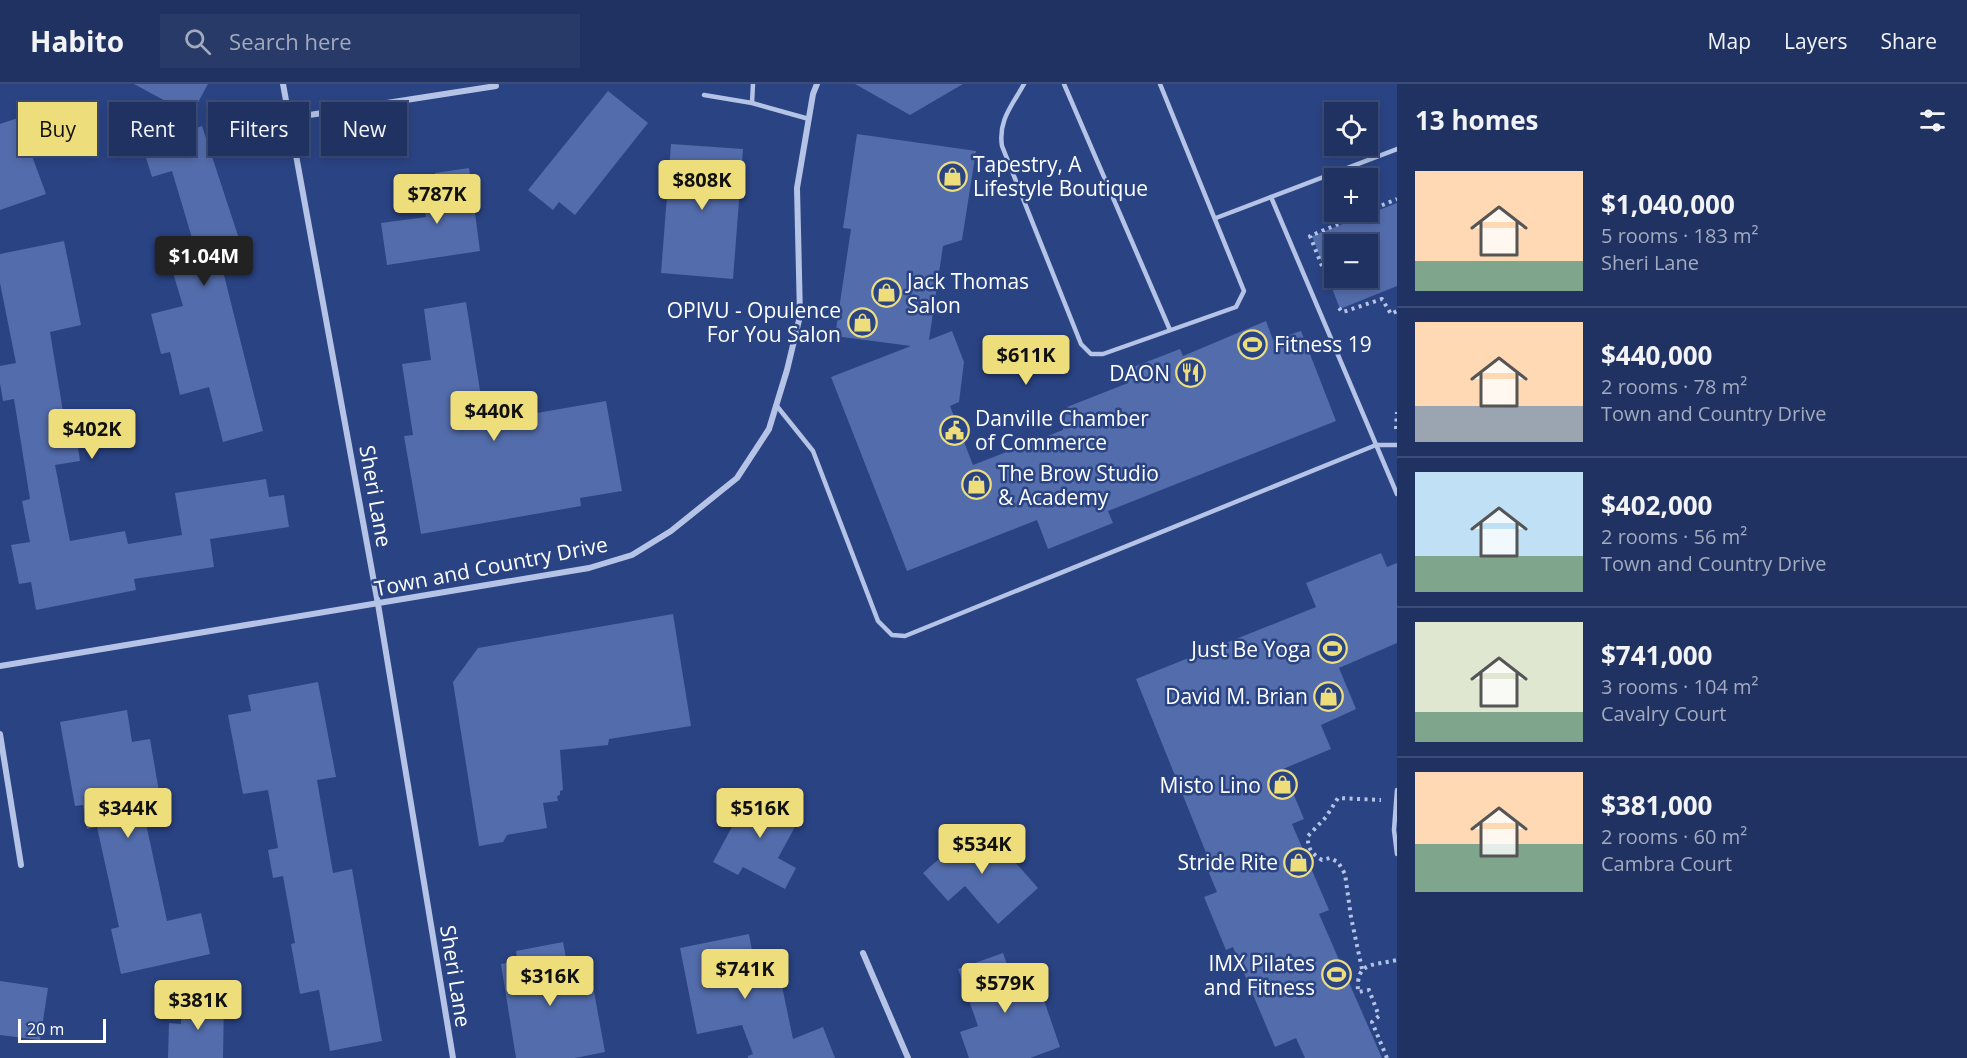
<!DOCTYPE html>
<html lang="en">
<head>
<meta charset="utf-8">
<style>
  body { margin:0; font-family:"Open Sans",sans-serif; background:#283a68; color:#f1f3f6; height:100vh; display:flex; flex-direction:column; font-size:22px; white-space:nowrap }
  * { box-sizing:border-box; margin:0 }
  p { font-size:20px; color:#a2aabe }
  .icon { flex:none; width:33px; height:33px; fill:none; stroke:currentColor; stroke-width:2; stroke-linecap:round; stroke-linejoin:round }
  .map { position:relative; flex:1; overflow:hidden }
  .sheet { display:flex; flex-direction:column; background:#203262; width:570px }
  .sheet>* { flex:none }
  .hud { position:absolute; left:18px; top:18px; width:570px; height:54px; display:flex; gap:12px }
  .controls { position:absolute; left:1324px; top:18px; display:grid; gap:12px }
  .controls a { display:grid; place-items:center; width:54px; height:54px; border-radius:0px; background:#203262; box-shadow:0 3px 9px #0003,0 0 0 2px #3d4d77; font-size:30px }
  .scale { position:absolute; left:18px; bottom:15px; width:88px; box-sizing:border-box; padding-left:6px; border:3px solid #fff; border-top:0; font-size:16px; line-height:21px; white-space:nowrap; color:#fff; -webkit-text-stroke:4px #2a4383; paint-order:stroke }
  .price { position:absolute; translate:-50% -51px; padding:0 14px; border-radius:6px; background:#edde7b; color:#111; font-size:20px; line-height:39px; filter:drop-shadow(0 2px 3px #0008) }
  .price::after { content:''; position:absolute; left:50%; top:36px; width:18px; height:14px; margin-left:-9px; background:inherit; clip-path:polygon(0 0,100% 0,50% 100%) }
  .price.selected { background:#222; color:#fff }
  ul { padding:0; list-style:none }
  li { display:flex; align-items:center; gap:18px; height:150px; padding:0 18px }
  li+li { border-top:2px solid #3d4d77 }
  li span { display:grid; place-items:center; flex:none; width:168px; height:120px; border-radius:0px; color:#555 }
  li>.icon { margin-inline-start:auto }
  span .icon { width:72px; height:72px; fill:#fffc; stroke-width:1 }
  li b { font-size:26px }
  h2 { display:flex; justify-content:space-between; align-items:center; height:72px; padding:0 18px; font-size:26px }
  .chip { padding:0 21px; border-radius:0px; background:#203262; box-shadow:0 3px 9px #0003,0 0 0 2px #3d4d77; font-size:21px; line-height:54px }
  .chip.selected { background:#edde7b; color:#111 }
  header { display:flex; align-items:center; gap:36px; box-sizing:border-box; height:84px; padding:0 30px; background:#203262; border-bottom:2px solid #3d4d77 }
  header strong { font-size:28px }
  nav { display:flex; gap:33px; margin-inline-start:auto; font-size:21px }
  .search { width:420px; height:54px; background:#283a68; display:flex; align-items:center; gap:15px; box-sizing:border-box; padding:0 21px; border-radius:0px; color:#a2aabe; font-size:22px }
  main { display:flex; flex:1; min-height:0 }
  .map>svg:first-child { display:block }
  .building { fill:#536cab; fill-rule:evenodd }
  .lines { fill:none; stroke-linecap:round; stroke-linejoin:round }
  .path { stroke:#b4c3e6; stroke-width:4; stroke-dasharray:3 4.5; stroke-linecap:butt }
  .lane { stroke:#b4c3e6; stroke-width:4.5 }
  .street { stroke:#b4c3e6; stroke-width:6 }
  .labels { text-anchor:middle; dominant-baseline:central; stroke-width:5; stroke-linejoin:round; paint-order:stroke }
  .poi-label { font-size:21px; fill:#fff; stroke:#2a4383; text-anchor:end }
  .street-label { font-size:21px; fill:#fff; stroke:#2a4383 }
</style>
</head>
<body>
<header>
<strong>Habito</strong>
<div class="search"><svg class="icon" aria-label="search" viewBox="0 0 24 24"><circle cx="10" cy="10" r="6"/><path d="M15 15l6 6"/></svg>Search here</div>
<nav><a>Map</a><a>Layers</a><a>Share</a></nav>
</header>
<main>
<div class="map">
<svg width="1397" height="974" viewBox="0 0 1397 974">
  <rect width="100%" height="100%" fill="#2a4383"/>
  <!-- building -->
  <g class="building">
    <path d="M 134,0 L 208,0 L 191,31 Z"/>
    <path d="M 855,0 L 963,0 L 910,31 Z"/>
    <path d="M 608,7 L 648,39 L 575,131 L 559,118 L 553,126 L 528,106 Z"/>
    <path d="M 18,34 L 46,110 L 0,126 L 0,40 Z"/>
    <path d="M 202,42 L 247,179 L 223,187 L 263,347 L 223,358 L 209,303 L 180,311 L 170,268 L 161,270 L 151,230 L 183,222 L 165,162 L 192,154 L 172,87 L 152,93 L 142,61 Z"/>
    <path d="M 857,50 L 976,67 L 962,156 L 943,162 L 929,256 L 952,247 L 964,278 L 959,318 L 950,322 L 973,381 L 1063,346 L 1067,323 L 1128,299 L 1123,287 L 1180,265 L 1183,272 L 1266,237 L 1273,256 L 1301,247 L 1336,337 L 1108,427 L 1113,439 L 1048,465 L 1037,436 L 907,487 L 831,293 L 911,262 L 835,252 L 851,145 L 843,144 Z"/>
    <path d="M 671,60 L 743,65 L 733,195 L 661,189 Z"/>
    <path d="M 469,84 L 480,167 L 387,181 L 381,139 L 426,133 L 424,120 L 440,117 L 435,89 Z"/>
    <path d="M 1397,119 L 1397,202 L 1340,225 L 1312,152 ZM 1335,160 L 1368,160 L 1368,194 L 1335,194 Z"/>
    <path d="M 64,157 L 81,241 L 50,248 L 67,352 L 76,350 L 80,377 L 55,381 L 70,457 L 125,447 L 128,460 L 182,451 L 175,409 L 266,395 L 269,413 L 284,411 L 289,443 L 210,455 L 214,483 L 134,495 L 136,506 L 36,526 L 31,498 L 19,500 L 11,461 L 30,458 L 22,417 L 30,415 L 14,315 L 3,317 L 0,299 L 0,282 L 16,279 L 0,199 L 0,170 Z"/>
    <path d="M 466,218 L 485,338 L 606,317 L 622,407 L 580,414 L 581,422 L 421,450 L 404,352 L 413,351 L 402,280 L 431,276 L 424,225 Z"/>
    <path d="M 1381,469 L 1387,483 L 1397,479 L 1397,559 L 1339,584 L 1356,625 L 1321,641 L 1331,665 L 1283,685 L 1304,735 L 1292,740 L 1329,826 L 1319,830 L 1382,974 L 1305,974 L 1296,954 L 1275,963 L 1233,863 L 1226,866 L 1204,813 L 1217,808 L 1204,777 L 1209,776 L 1136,595 L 1316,523 L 1306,499 Z"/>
    <path d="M 673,530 L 691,642 L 609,655 L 608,661 L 560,666 L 563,706 L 560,707 L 560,711 L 557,712 L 558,717 L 543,719 L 547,744 L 507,751 L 503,758 L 479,762 L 453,598 L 478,564 Z"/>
    <path d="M 318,598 L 336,693 L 317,696 L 333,789 L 352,785 L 382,957 L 330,967 L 319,906 L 300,910 L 291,860 L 295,859 L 283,792 L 273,794 L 268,766 L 278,764 L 268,706 L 243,710 L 228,631 L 251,627 L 248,611 Z"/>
    <path d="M 127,626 L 132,658 L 150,655 L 163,731 L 145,735 L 167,837 L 201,829 L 210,870 L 121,890 L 111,845 L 119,843 L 97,743 L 87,745 L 83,721 L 75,722 L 60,638 Z"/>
    <path d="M 753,704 L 802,730 L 778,774 L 796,784 L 785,805 L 743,783 L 738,791 L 713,778 Z"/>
    <path d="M 978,741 L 1000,765 L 1002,763 L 1038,804 L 998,840 L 965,802 L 948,817 L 923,789 Z"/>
    <path d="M 749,850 L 756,888 L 778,883 L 793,955 L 823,943 L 835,974 L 748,974 L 748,972 L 753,970 L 742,941 L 697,950 L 680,864 Z"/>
    <path d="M 563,858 L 572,906 L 593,902 L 605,968 L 575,974 L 516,974 L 501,880 L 517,877 L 516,867 Z"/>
    <path d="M 1003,869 L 1015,903 L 1037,896 L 1060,963 L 1030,974 L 969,974 L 960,948 L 978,942 L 958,885 Z"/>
    <path d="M 0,897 L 48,904 L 40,956 L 0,951 Z"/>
    <path d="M 182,916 L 224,917 L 223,974 L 168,974 L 169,939 L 181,940 Z"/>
  </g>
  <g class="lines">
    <!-- path -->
    <g class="path">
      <path d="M 1368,127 L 1397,115"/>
      <path d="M 1322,182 L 1310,152 L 1367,128"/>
      <path d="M 1339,224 L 1342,228 L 1346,227 L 1382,215 L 1391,230 L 1397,227"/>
      <path d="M 1396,345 L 1397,328"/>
      <path d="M 1362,885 L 1351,833 L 1345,790 L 1338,778 L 1330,774 L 1322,776 C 1312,770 1307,764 1308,752 L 1326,733 L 1338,714 L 1381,716"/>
      <path d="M 1387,974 L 1372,938 L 1379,932 L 1369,906 L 1358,908 C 1356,877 1372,882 1397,876"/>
    </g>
    <!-- lane -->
    <g class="lane">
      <path d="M 1024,0 C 1012,22 998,36 1002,62 L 1081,260 L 1091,270 L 1103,270 L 1236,223 L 1244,207 L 1160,0"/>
      <path d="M 1064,0 L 1170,246"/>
      <path d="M 704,11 L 752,19 L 809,35"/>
      <path d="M 752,19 L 753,0"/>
      <path d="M 1271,113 L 1397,410"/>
      <path d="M 1216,134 L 1397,65"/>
      <path d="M 776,321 L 813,367 L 878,537 L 892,551 L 905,552 L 1376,361 L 1397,361"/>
      <path d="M 1397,706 L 1394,746 L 1397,770"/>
    </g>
    <!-- street -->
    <g class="street">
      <path d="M 283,0 L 378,520 L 453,974"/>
      <path d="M 290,34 L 496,2"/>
      <path d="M 0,582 L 589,484 L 632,471 L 671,447 L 737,394 L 769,345 L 787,286 L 800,232 L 797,104 L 813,10 L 817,0"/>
      <path d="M 0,650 L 21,781"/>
      <path d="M 863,869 L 908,974"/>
    </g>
  </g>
  <!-- icons -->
  <defs>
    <symbol id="shop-ring" viewBox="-11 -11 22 22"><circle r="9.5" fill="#2a4383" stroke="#edde7b" stroke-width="1.5"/><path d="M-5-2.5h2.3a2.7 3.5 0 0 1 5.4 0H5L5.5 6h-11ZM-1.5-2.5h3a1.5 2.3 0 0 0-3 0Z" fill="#edde7b"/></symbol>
    <symbol id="stadium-ring" viewBox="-11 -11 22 22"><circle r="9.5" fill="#2a4383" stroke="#edde7b" stroke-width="1.5"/><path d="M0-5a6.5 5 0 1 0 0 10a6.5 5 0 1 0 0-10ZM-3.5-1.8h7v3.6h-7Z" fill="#edde7b"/></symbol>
    <symbol id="restaurant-ring" viewBox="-11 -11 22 22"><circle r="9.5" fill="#2a4383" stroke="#edde7b" stroke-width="1.5"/><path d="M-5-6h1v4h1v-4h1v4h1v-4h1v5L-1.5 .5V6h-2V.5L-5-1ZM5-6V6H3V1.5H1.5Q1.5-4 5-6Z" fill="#edde7b"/></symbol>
    <symbol id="civic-ring" viewBox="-11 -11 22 22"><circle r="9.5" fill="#2a4383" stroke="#edde7b" stroke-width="1.5"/><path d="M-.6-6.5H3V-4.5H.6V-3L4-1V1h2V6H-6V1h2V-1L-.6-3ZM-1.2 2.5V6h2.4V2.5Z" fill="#edde7b"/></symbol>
  </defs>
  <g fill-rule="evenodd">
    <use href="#shop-ring" x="936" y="76" width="33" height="33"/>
    <use href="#shop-ring" x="870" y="192" width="33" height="33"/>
    <use href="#shop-ring" x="846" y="222" width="33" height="33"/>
    <use href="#stadium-ring" x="1236" y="244" width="33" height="33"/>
    <use href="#restaurant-ring" x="1174" y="272" width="33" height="33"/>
    <use href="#civic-ring" x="938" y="330" width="33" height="33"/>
    <use href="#shop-ring" x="960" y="384" width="33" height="33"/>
    <use href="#stadium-ring" x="1316" y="548" width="33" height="33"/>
    <use href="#shop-ring" x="1312" y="596" width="33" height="33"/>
    <use href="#shop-ring" x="1266" y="684" width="33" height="33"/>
    <use href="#shop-ring" x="1282" y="762" width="33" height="33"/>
    <use href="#stadium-ring" x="1320" y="874" width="33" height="33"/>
  </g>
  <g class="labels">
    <!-- poi labels -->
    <g class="poi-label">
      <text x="973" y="80" text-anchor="start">Tapestry, A<tspan x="973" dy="24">Lifestyle Boutique</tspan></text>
      <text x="907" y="197" text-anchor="start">Jack Thomas<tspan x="907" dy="24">Salon</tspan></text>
      <text x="841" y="226">OPIVU - Opulence<tspan x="841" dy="24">For You Salon</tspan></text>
      <text x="1274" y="260" text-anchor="start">Fitness 19</text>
      <text x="1170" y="289">DAON</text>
      <text x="975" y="334" text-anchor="start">Danville Chamber<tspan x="975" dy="24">of Commerce</tspan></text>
      <text x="998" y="389" text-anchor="start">The Brow Studio<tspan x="998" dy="24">&amp; Academy</tspan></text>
      <text x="1311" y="565">Just Be Yoga</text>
      <text x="1308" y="612">David M. Brian</text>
      <text x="1261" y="701">Misto Lino</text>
      <text x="1278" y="778">Stride Rite</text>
      <text x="1315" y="879">IMX Pilates<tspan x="1315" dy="24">and Fitness</tspan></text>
    </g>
    <!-- street labels -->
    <g class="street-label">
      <text transform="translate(376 412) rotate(80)">Sheri Lane</text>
      <text transform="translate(491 482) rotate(-11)">Town and Country Drive</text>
      <text transform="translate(456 892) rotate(81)">Sheri Lane</text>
    </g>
  </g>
</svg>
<div class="controls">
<a><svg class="icon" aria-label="locate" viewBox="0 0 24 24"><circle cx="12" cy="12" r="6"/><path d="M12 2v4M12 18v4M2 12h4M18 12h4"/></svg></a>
<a>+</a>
<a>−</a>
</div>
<div class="scale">20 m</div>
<b class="price" style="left:702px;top:127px">$808K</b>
<b class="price" style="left:437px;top:141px">$787K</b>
<b class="price selected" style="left:204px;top:203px">$1.04M</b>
<b class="price" style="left:1026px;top:302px">$611K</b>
<b class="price" style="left:494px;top:358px">$440K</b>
<b class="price" style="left:92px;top:376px">$402K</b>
<b class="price" style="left:128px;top:755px">$344K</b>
<b class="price" style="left:760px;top:755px">$516K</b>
<b class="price" style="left:982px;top:791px">$534K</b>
<b class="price" style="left:745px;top:916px">$741K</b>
<b class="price" style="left:550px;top:923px">$316K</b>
<b class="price" style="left:1005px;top:930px">$579K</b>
<b class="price" style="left:198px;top:947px">$381K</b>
<div class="hud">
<a class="chip selected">Buy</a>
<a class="chip">Rent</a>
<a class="chip">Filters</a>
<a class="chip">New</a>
</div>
</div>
<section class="sheet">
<h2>13 homes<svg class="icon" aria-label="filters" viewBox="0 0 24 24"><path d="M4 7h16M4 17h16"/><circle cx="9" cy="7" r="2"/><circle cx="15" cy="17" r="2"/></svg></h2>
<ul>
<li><span style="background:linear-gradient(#ffd9b3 75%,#7fa58c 0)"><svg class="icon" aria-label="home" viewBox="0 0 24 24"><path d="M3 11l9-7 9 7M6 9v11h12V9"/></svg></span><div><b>$1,040,000</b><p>5 rooms · 183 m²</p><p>Sheri Lane</p></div></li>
<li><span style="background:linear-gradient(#ffd9b3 70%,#9aa5b1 0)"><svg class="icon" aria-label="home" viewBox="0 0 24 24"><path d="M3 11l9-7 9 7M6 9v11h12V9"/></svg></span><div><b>$440,000</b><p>2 rooms · 78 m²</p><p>Town and Country Drive</p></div></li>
<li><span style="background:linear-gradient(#bfe0f5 70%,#7fa58c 0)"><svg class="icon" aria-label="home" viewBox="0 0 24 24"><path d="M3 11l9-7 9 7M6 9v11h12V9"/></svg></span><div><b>$402,000</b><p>2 rooms · 56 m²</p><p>Town and Country Drive</p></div></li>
<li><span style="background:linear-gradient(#dfe7d0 75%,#7fa58c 0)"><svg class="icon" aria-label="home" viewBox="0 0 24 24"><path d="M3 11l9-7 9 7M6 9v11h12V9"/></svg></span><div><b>$741,000</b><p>3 rooms · 104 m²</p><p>Cavalry Court</p></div></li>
<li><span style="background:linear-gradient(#ffd9b3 60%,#7fa58c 0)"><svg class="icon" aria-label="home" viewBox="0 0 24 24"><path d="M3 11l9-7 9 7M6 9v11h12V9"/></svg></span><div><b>$381,000</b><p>2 rooms · 60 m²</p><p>Cambra Court</p></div></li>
</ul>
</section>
</main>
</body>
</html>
